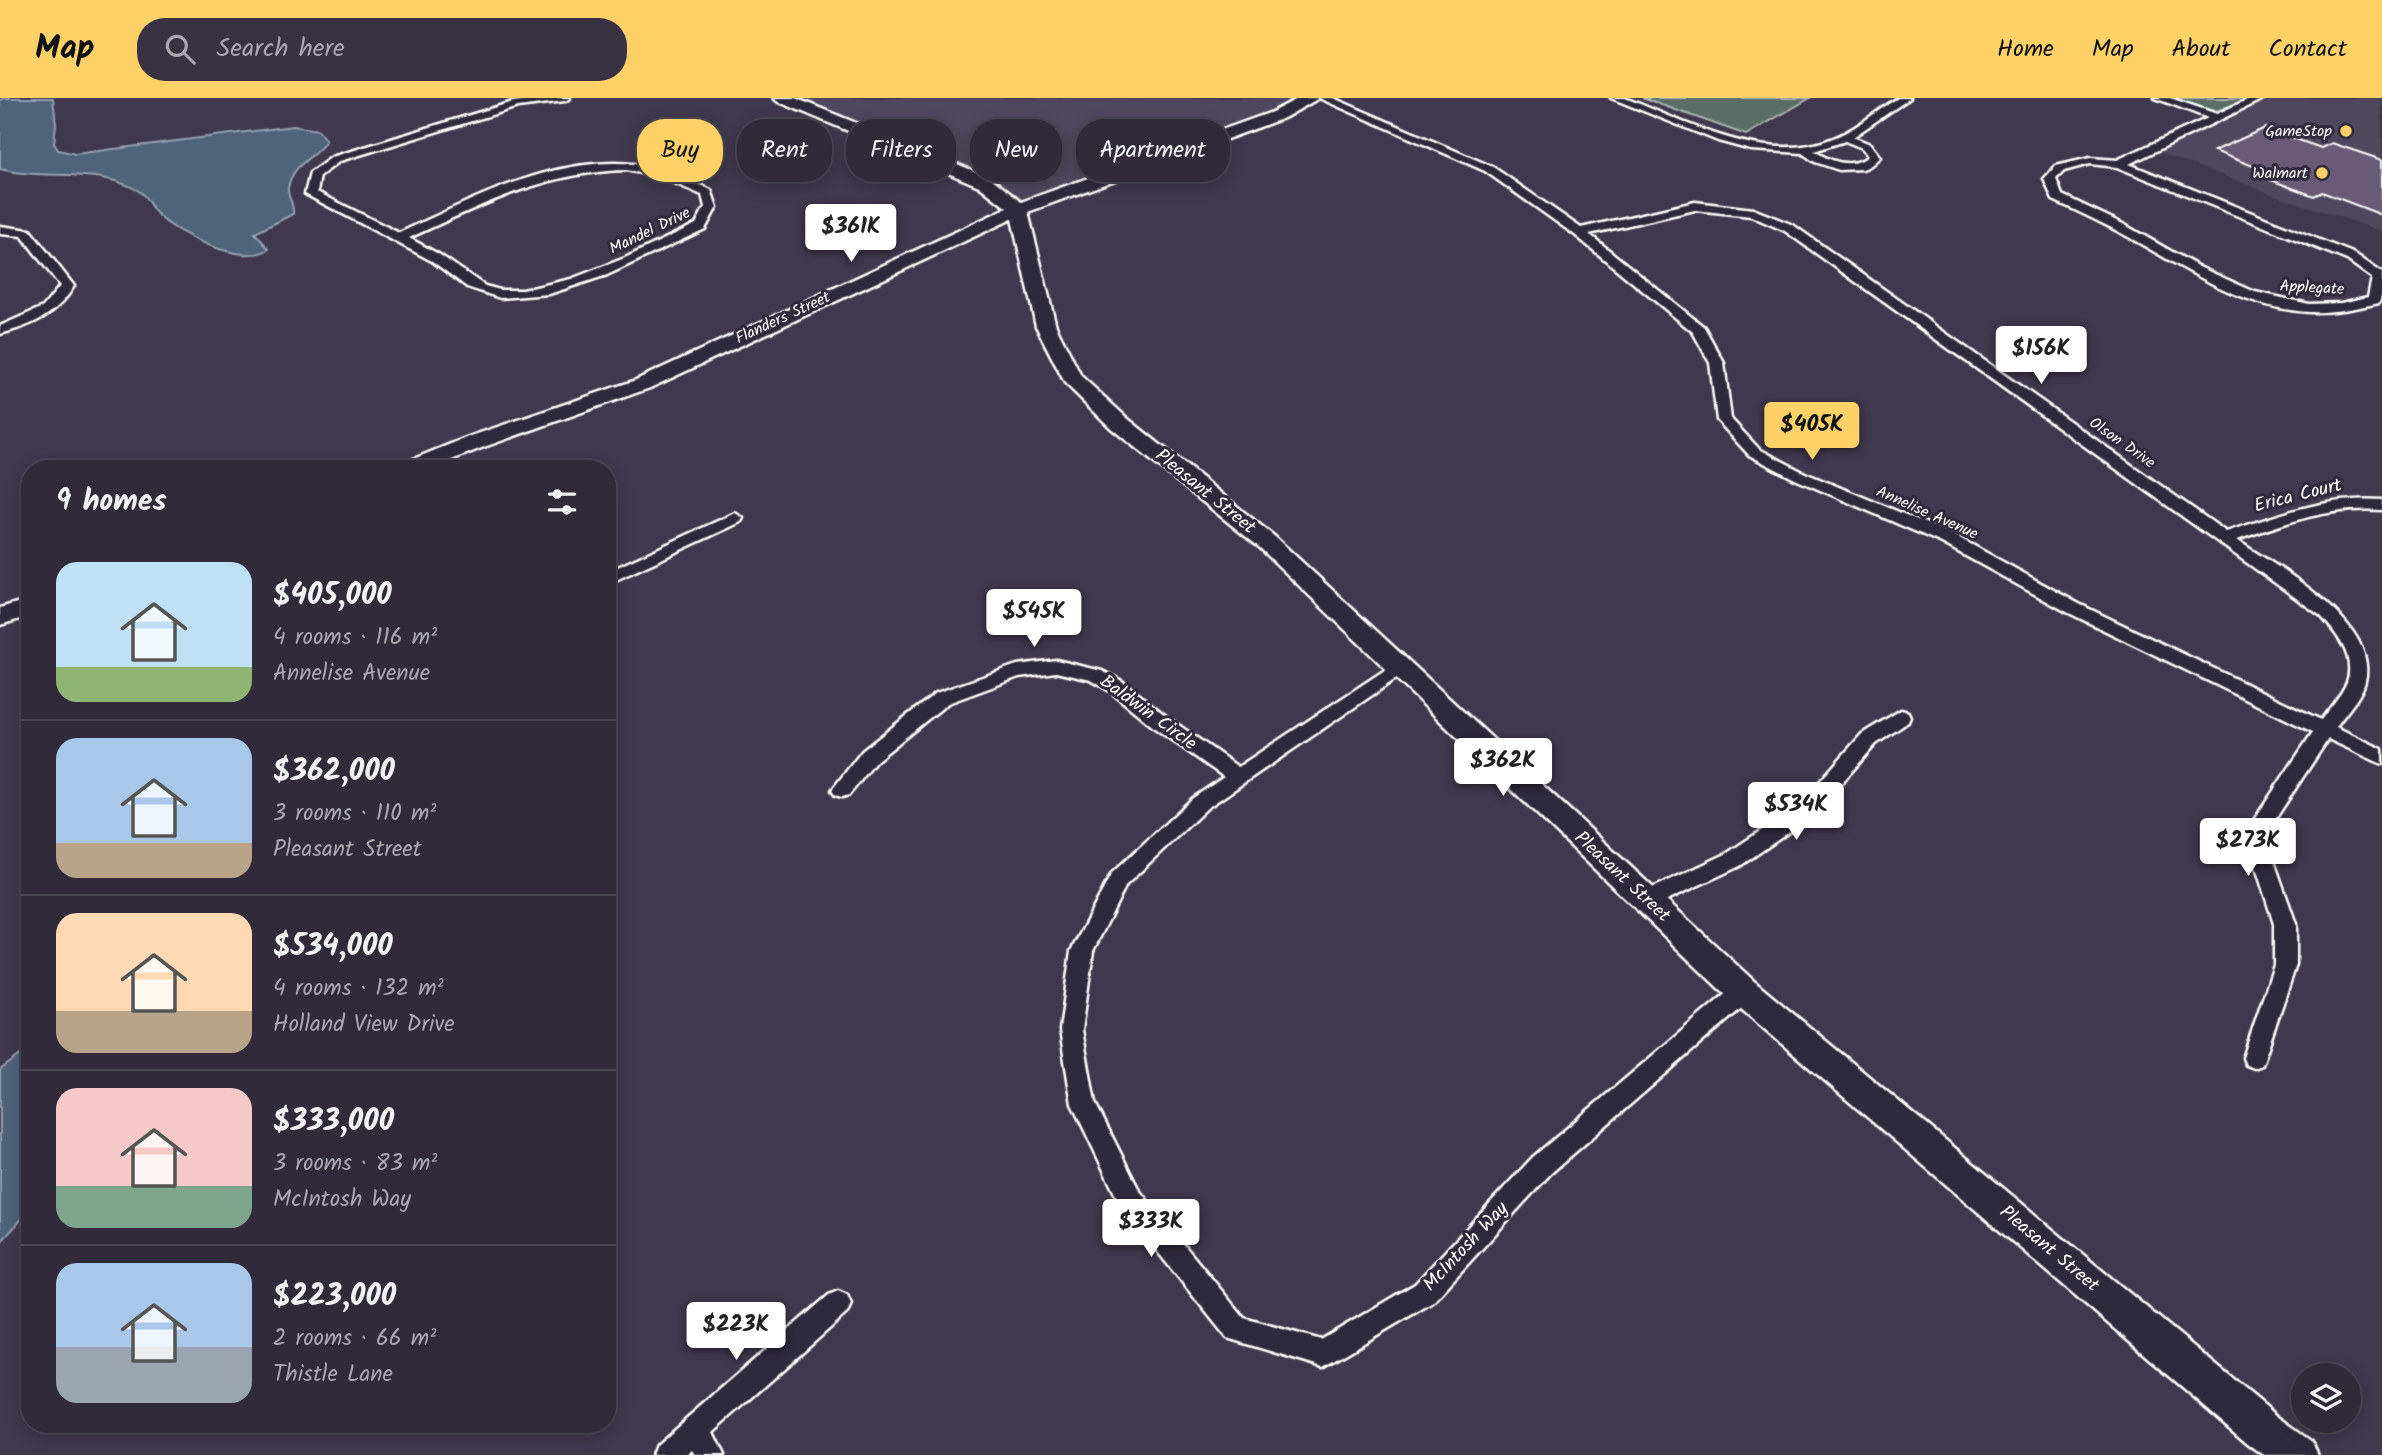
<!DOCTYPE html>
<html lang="en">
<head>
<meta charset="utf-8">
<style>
  body { margin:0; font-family:Kalam,sans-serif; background:#383242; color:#f1f3f6; height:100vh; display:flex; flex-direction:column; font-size:26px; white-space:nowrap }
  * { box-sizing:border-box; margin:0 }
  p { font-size:23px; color:#a8a7af }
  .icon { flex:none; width:38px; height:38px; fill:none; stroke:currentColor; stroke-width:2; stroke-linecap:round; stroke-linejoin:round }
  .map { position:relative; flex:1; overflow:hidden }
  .details { position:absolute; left:21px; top:362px; width:595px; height:973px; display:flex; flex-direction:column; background:#302a3a; border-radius:28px; box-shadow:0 4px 18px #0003,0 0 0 2px #4b4654 }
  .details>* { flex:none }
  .hud { position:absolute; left:637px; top:21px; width:665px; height:63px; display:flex; gap:14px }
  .controls { position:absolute; left:2291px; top:1265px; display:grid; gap:14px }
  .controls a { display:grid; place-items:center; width:70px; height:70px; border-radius:50%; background:#302a3a; box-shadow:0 4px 18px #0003,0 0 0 2px #4b4654; font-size:35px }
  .price { position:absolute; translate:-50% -60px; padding:0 16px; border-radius:7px; background:#fff; color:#222; font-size:23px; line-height:46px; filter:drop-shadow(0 2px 4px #0008) }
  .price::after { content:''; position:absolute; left:50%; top:42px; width:21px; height:16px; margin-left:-10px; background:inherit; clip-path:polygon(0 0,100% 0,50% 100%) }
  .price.active { background:#ffd166; color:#111 }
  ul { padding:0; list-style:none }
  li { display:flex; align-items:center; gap:21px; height:175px; padding:0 35px }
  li+li { border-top:2px solid #4b4654 }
  li span { display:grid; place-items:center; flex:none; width:196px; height:140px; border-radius:21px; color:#555 }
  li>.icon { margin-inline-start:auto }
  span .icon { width:84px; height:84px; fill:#fffc; stroke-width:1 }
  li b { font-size:30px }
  h2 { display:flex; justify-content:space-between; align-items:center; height:84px; padding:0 35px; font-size:30px }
  .tag { padding:0 24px; border-radius:28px; background:#302a3a; box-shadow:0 4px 18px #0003,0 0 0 2px #4b4654; font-size:24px; line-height:63px }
  .tag.active { background:#ffd166; color:#111 }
  header { display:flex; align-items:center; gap:42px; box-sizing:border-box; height:98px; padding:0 35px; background:#ffd166; color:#111 }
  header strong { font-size:33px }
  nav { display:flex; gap:38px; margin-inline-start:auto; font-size:24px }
  .search { width:490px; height:63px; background:#383242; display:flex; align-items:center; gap:18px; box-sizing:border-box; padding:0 24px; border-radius:28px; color:#a8a7af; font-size:26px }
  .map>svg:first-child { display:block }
  .built { fill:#50465d }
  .green { fill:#5a6d66; stroke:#acb6b2; stroke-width:2 }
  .water { fill:#4f637a; stroke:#95a1af; stroke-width:2 }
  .building { fill:#695a76; stroke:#fff; stroke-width:2 }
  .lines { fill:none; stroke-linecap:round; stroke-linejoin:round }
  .street-casing { stroke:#fff; stroke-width:5 }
  .secondary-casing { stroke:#fff; stroke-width:5 }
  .street { fill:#2f2a3d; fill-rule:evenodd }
  .secondary { fill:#2f2a3d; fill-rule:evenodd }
  .poi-dot { fill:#ffd166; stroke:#2f2a3d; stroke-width:2.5 }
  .labels { text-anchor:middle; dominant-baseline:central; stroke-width:6; stroke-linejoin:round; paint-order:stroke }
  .far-poi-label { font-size:16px; fill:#fff; stroke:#2f2a3d; text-anchor:end }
  .far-street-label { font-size:16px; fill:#fff; stroke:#2f2a3d }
  .street-label { font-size:19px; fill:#fff; stroke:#2f2a3d }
</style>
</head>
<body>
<header>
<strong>Map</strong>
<div class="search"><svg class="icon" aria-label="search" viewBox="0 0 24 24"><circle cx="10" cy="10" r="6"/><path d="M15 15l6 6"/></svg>Search here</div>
<nav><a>Home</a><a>Map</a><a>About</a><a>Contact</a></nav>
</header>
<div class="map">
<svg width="2382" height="1357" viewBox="0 0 2382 1357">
  <rect width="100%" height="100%" fill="#40384e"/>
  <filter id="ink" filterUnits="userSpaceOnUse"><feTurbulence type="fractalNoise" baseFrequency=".0143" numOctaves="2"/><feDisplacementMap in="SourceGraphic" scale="14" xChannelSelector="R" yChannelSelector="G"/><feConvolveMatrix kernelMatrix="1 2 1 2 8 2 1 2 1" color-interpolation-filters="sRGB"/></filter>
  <g filter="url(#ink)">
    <!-- built -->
    <g class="built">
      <path d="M 793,0 L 1290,0 L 1295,2 L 1034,101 L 1021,100 L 998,84 Z"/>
      <path d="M 2267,0 L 2382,0 L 2382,133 L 2286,101 L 2159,54 Z"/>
    </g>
    <!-- green -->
    <g class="green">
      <path d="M 1642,0 L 1810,0 L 1746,37 Z"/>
      <path d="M 2168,0 L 2253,0 L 2215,13 Z"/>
    </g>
    <!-- water -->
    <g class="water">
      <path d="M 5,0 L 53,0 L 56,26 L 54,45 L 58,52 L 75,56 L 293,28 L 318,32 L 326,43 C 314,61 292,65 288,90 C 287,100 295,106 293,116 L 255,135 L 269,151 C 244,169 175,136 157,116 C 148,107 149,99 137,92 C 95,68 44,83 0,71 L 0,2 Z"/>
      <path d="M 30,950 L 30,1112 L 0,1145 L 0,972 Z"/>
    </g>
    <!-- building -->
    <path class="building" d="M 2265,30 L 2321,50 L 2332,45 L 2382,62 L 2382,117 L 2322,94 L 2314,98 L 2257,77 L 2266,73 L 2214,53 Z"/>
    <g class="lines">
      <defs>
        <g id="street">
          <path d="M 539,0 L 570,0 L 565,3 L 518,9 L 340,63 L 320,78 L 317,94 L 399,135 C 479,99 571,47 661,71 C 679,76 695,85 711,92 L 717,109 L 705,131 L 607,177 L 549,196 L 500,200 L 467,189 L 432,163 L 305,96 L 310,75 L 332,59 L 513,4 ZM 626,72 L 660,79 L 702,97 L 705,109 L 696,126 L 625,160 L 571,181 L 523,192 L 500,192 L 485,188 L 440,157 L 409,140 C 481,107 545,74 626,72 Z"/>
          <path d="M 1319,0 L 1333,0 L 1493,69 L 1581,130 L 1695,104 L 1753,111 L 1793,127 L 2226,434 C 2278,417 2327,398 2382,402 L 2382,412 C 2330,408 2285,425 2237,442 C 2277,470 2379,523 2365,583 C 2362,598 2344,616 2336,629 L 2382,651 L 2382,666 L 2328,641 L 2270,729 L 2275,766 L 2296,826 L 2296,867 L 2262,967 L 2254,970 L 2246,967 L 2243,960 L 2274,867 L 2274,826 L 2255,766 L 2250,728 L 2313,634 L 2067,514 L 1942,445 L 1795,381 L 1749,357 L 1717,322 L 1710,265 L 1693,234 L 1575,137 L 1485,73 ZM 1695,112 L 1751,118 L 1785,133 L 2321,518 C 2336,535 2356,558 2347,584 C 2342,597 2329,610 2321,622 L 2079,506 L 1954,437 L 1805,375 L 1759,351 L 1731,321 L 1724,265 L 1704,229 L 1589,136 Z"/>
          <path d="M 1611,0 L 1625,0 C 1686,24 1762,66 1828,42 C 1853,34 1875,14 1898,0 L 1910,0 L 1853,39 L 1870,46 L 1880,59 L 1871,67 L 1863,71 L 1839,72 L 1815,64 L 1802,55 L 1751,52 L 1718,43 ZM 1845,43 L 1862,50 L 1868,58 C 1852,72 1830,63 1814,53 Z"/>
          <path d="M 2155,0 L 2170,0 L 2217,16 L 2251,0 L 2265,0 L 2129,66 L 2355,156 L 2382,175 L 2382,196 L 2379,205 C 2356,210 2333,215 2310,214 C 2245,211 2189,173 2134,142 C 2107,127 2080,114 2053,102 L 2044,81 L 2056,68 L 2090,60 L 2117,62 L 2208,20 ZM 2090,66 L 2117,69 L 2347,162 L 2372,180 L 2368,199 L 2341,205 L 2309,206 L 2255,194 L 2199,169 L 2123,126 L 2062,97 L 2056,81 L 2064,73 Z"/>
          <path d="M 0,128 L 30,132 L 74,188 C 57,217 31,228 0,236 L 0,228 L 43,209 L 60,188 L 22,138 L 0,136 Z"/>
          <path d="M 735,415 L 743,420 L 741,424 L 607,486 L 607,474 Z"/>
          <path d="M 1056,562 L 1102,573 L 1122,583 L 1170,621 L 1238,669 L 1394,566 L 1406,566 L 1409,570 L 1406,574 L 1207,710 L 1126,787 L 1093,853 L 1082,932 L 1095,1005 L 1139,1092 L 1244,1220 L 1321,1242 L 1415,1186 L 1533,1059 L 1736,887 L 1744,885 L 1752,887 L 1755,894 L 1752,901 L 1551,1075 L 1433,1204 L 1323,1269 L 1227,1240 L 1121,1108 L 1072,1006 L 1060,932 L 1071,853 L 1112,775 L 1193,700 L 1224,679 L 1156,631 L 1110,593 L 1091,582 L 1056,574 L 1019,579 L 948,605 L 876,663 L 849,697 L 842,699 L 835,697 L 832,692 L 862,653 L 936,595 L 1017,567 Z"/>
          <path d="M 1901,612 L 1908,614 L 1910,619 L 1908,624 L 1876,646 L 1812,718 L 1740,768 L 1654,808 L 1647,810 L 1640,808 L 1637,802 L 1640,796 L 1726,756 L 1798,708 L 1862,636 Z"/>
          <path d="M 838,1193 L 847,1197 L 851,1206 L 847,1215 L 713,1334 L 724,1357 L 695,1357 L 692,1352 L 687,1357 L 652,1357 L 656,1347 L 829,1197 Z"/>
        </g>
        <g id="secondary">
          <path d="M 774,0 L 795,0 L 991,80 L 1021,104 L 1272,14 L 1299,0 L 1319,0 L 1284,20 L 1028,114 L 1056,228 L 1081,278 L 1127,320 L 1275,439 L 1755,884 L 2277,1318 L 2312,1343 L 2318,1357 L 2264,1357 L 2249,1346 L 1733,904 L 1259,449 L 1111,330 L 1065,285 L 1036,228 L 1012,121 L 650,290 L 484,349 L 429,371 L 398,371 L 401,366 L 468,339 L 636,282 L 1007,110 L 979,88 L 777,3 Z"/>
          <path d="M 30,501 L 30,518 L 0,527 L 0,510 Z"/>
        </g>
      </defs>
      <!-- street casing -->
      <use href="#street" class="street-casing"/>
      <!-- secondary casing -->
      <use href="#secondary" class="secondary-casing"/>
      <!-- street -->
      <use href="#street" class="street"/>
      <!-- secondary -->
      <use href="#secondary" class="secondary"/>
    </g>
  </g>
  <!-- markers -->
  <g class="poi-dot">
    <circle cx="2346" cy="33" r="7"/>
    <circle cx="2322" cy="75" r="7"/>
  </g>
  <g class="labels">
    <!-- far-poi labels -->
    <g class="far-poi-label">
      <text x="2332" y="33">GameStop</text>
      <text x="2308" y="75">Walmart</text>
    </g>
    <!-- far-street labels -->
    <g class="far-street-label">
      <text transform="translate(650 133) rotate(-26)">Mandel Drive</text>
      <text transform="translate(2312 190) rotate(3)">Applegate</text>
      <text transform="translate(783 220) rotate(-25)">Flanders Street</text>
      <text transform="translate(2122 345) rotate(35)">Olson Drive</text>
      <text transform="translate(1927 415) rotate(24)">Annelise Avenue</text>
    </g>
    <!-- street labels -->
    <g class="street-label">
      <text transform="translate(1205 394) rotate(39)">Pleasant Street</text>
      <text transform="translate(2298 398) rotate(-14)">Erica Court</text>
      <text transform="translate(1148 615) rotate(36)">Baldwin Circle</text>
      <text transform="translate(1622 779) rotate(43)">Pleasant Street</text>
      <text transform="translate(1466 1149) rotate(-47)">McIntosh Way</text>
      <text transform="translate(2049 1151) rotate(40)">Pleasant Street</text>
    </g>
  </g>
</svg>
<div class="controls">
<a><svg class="icon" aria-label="layers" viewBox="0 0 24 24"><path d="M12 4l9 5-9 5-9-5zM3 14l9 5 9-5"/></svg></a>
</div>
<b class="price" style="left:851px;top:166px">$361K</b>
<b class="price" style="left:2041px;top:288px">$156K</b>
<b class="price active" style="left:1812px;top:364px">$405K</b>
<b class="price" style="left:1034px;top:551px">$545K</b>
<b class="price" style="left:1503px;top:700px">$362K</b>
<b class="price" style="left:1796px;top:744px">$534K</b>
<b class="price" style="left:2248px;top:780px">$273K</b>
<b class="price" style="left:1151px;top:1161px">$333K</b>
<b class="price" style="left:736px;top:1264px">$223K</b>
<div class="hud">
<a class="tag active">Buy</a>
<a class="tag">Rent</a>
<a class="tag">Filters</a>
<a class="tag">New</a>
<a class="tag">Apartment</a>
</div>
<section class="details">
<h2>9 homes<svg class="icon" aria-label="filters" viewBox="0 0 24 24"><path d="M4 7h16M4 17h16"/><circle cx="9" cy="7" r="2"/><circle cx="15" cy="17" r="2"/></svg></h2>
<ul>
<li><span style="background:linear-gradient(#bfe0f5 75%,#8fb573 0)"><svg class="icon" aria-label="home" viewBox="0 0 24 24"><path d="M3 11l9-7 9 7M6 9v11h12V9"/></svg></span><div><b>$405,000</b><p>4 rooms · 116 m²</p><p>Annelise Avenue</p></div></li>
<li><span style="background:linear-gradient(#a9c7e8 75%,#b9a48a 0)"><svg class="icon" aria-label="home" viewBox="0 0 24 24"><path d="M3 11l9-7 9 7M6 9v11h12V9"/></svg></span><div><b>$362,000</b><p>3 rooms · 110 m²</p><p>Pleasant Street</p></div></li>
<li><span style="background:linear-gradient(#ffd9b3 70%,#b9a48a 0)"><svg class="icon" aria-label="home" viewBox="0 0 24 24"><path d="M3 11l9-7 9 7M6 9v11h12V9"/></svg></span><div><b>$534,000</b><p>4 rooms · 132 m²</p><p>Holland View Drive</p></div></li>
<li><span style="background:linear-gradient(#f6c9c9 70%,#7fa58c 0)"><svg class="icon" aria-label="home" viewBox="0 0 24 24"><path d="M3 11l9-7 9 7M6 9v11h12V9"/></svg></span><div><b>$333,000</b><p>3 rooms · 83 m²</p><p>McIntosh Way</p></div></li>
<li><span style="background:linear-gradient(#a9c7e8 60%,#9aa5b1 0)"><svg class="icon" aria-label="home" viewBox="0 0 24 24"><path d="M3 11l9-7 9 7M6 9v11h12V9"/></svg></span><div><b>$223,000</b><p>2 rooms · 66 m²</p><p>Thistle Lane</p></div></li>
</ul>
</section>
</div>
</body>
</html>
